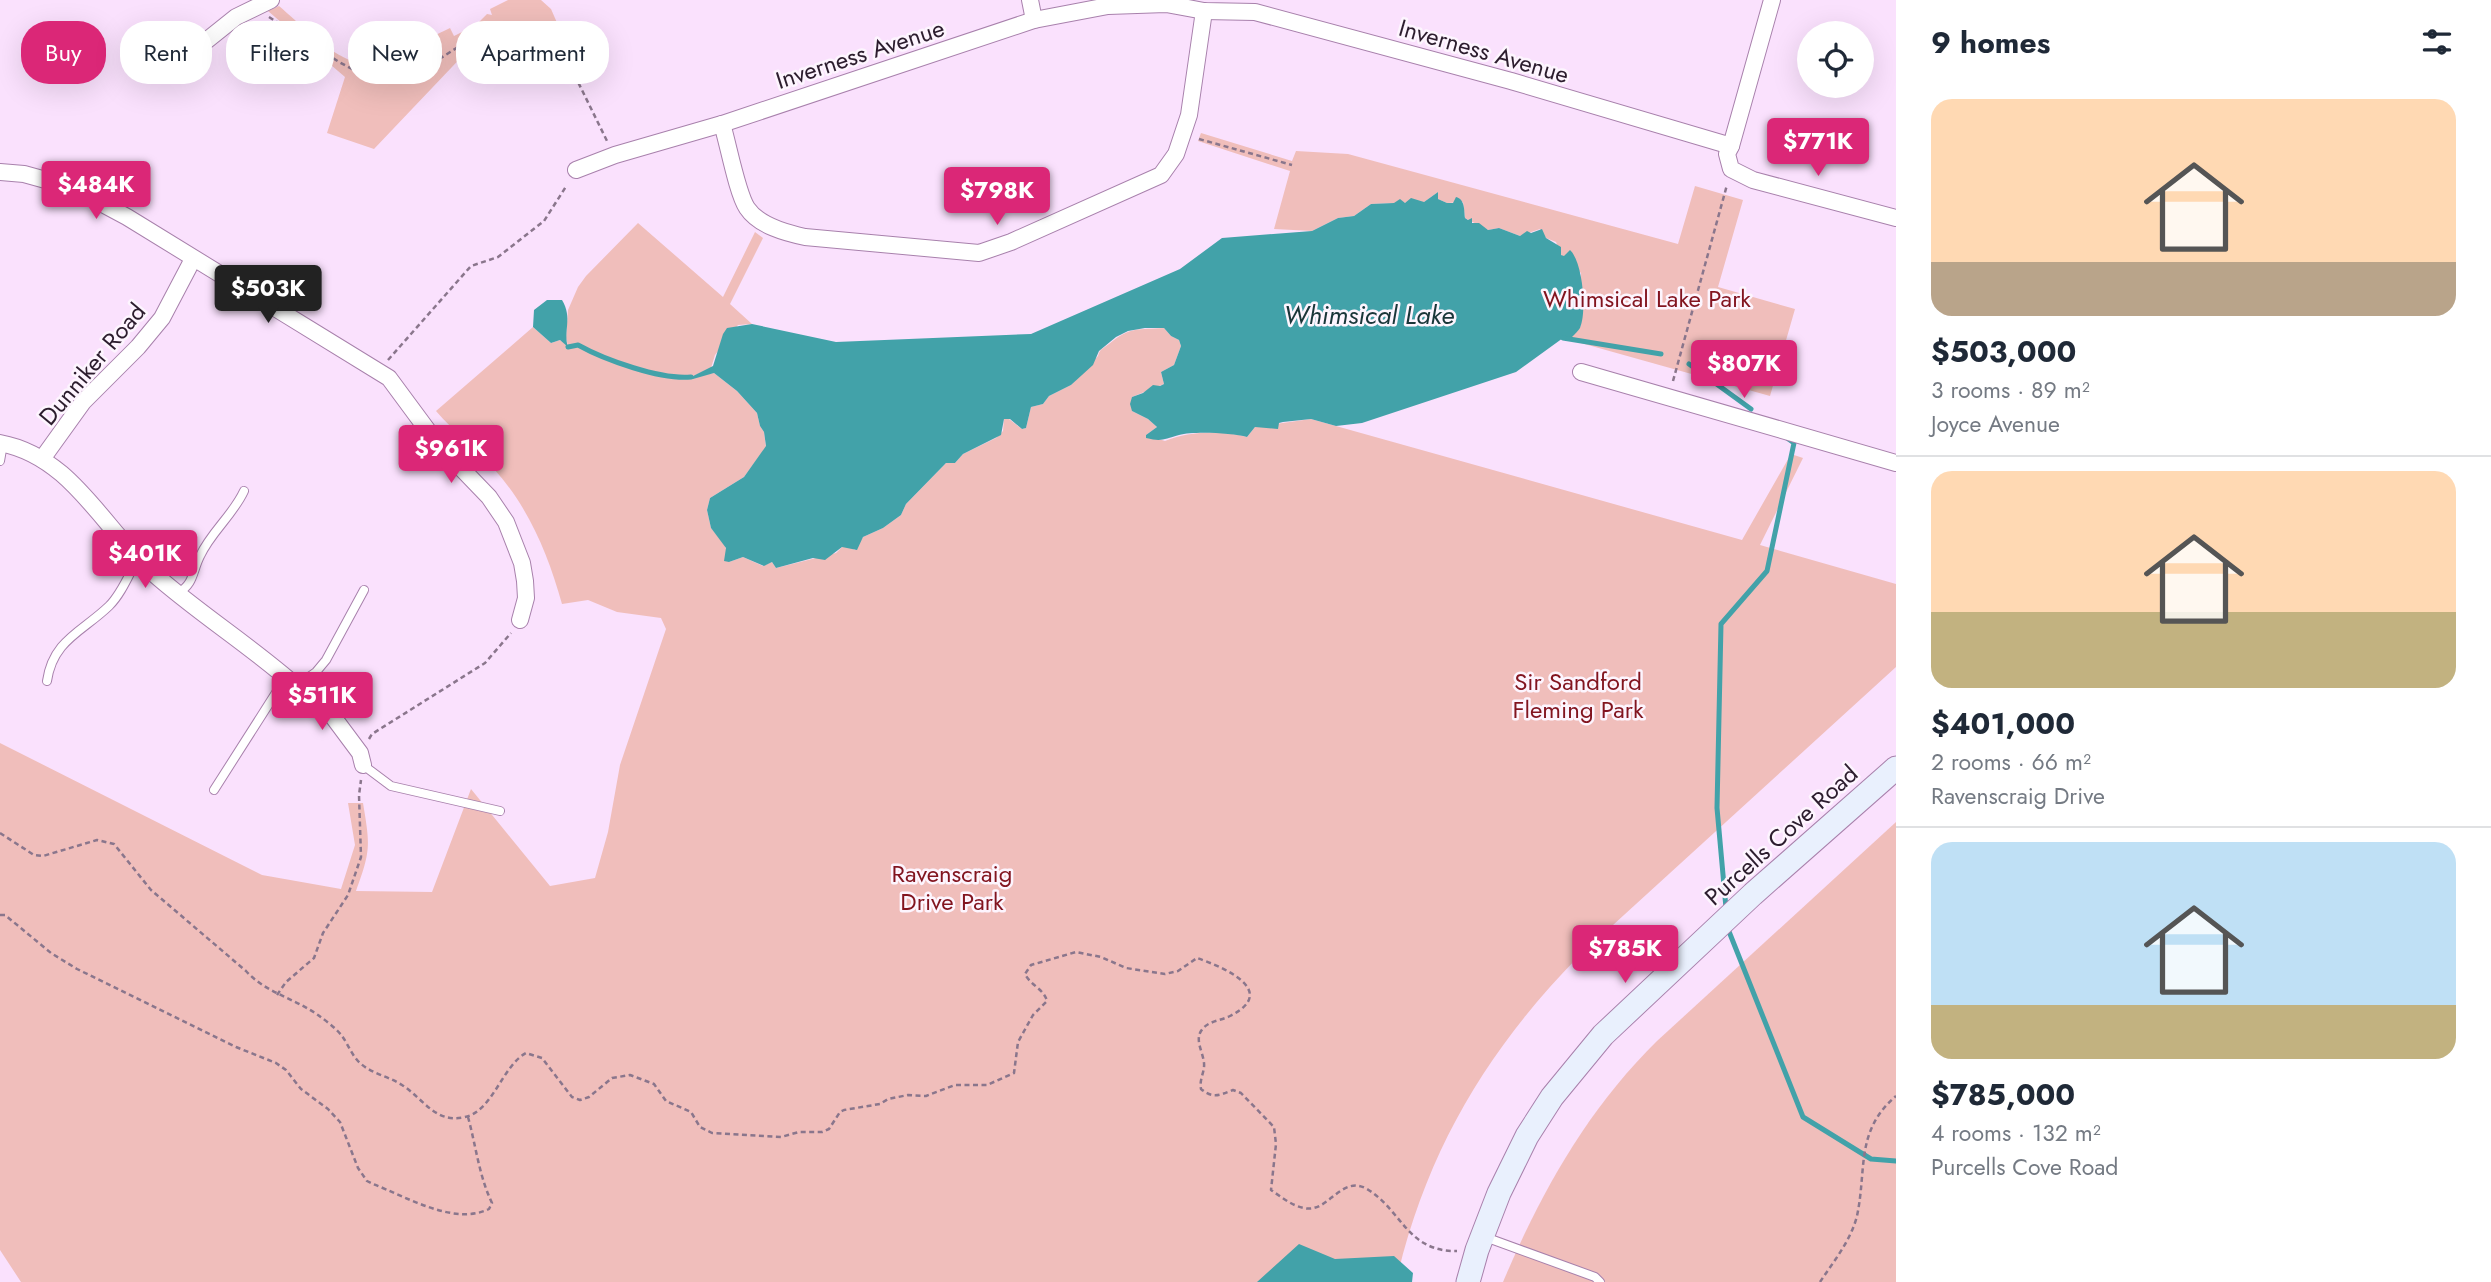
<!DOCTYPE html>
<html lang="en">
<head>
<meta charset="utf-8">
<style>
  body { margin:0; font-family:Jost,sans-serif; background:#f2f2f3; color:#1f2937; height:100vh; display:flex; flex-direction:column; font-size:26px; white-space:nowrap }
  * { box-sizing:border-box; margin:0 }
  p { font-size:23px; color:#747a83 }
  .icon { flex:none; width:38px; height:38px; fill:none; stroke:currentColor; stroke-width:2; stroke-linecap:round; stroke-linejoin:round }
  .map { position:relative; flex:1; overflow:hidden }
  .drawer { display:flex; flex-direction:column; background:#fff; width:595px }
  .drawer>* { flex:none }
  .banner { position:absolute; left:21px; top:21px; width:665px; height:63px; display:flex; gap:14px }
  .fabs { position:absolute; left:1797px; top:21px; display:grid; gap:14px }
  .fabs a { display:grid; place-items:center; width:77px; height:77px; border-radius:50%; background:#fff; box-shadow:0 7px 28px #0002; font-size:35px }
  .price { position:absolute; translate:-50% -60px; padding:0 16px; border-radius:7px; background:#db2777; color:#fff; font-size:23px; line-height:46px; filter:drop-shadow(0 2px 4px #0008) }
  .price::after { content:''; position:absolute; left:50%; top:42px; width:21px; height:16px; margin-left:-10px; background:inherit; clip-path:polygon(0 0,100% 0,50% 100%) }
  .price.on { background:#222; color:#fff }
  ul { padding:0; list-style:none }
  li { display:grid; align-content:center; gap:14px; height:371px; padding:0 35px }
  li+li { border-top:2px solid #e0e1e3 }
  li span { display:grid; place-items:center; height:217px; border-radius:21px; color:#555 }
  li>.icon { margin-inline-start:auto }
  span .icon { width:126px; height:126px; fill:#fffc; stroke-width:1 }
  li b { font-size:30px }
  h2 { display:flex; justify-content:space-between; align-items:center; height:84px; padding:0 35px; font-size:30px }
  .chip { padding:0 24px; border-radius:28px; background:#fff; box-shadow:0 7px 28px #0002; font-size:24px; line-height:63px }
  .chip.on { background:#db2777; color:#fff }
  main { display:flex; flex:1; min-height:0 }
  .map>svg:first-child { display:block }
  .green { fill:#f0bebb }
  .water { fill:#42a2a9 }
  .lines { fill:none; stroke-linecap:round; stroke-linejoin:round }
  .stream { stroke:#42a2a9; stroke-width:5 }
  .service-casing { stroke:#a881ac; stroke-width:10 }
  .minor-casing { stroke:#a881ac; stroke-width:18 }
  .secondary-casing { stroke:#a881ac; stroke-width:25 }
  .path { stroke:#8a768c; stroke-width:2.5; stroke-dasharray:5 3.5; stroke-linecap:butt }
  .service { stroke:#fff; stroke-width:8 }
  .minor { stroke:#fff; stroke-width:16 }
  .secondary { stroke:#e9f0fd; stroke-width:23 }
  .labels { text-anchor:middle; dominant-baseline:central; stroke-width:5; stroke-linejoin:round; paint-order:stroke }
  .street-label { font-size:24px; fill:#2c1d2e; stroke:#fdf5fe }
  .park-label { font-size:24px; fill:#82141f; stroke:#fdf5fe }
  .water-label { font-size:26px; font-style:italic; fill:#193639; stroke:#fdf5fe }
</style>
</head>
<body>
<main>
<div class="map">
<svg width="1896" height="1282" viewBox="0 0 1896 1282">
  <rect width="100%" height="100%" fill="#fae1fd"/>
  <!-- green -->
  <g class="green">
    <path d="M 508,0 L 541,0 L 551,9 L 572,57 L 507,78 L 490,27 L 374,149 L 327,133 L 345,77 L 268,11 L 279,6 C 297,21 335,60 358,62 C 385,64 426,39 450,28 L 454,36 L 476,25 L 487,14 L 492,15 L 490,9 Z"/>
    <path d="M 1201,133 L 1292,161 L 1296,151 L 1348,154 L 1678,244 L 1695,186 L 1743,200 L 1718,287 L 1795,309 L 1770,396 L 1563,338 L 1581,326 L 1581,273 L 1561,255 L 1556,242 L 1546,238 L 1540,229 L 1520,236 L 1499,228 L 1488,230 L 1465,218 L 1463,202 L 1447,203 L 1438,199 L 1438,192 L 1424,202 L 1371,204 L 1354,216 L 1338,218 L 1312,231 L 1274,229 L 1290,171 L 1198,141 Z"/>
    <path d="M 638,223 L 723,297 L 755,232 L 763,238 L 730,304 L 752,324 L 738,325 L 715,355 L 711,368 L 691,377 L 714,373 L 737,391 L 757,413 L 760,426 L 764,432 L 766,447 L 744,477 L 710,498 L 707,510 L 711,528 L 725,545 L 729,562 L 743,557 L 763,566 L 772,562 L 776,568 L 836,553 L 842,547 L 848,546 L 855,550 L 863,537 L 883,528 L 901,515 L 906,504 L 946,463 L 955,463 L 963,454 L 996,438 L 1003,431 L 1004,419 L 1009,419 L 1022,429 L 1026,428 L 1031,407 L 1043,404 L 1049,396 L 1071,385 L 1098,356 C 1100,348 1103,349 1109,344 C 1130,326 1139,330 1164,328 L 1171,336 L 1179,340 L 1181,346 L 1174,365 L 1161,372 L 1164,384 L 1132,397 L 1132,411 L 1148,419 L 1157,427 L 1146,435 L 1165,441 C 1189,431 1222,430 1247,437 L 1255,427 L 1311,419 L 1742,540 L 1791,454 L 1803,458 L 1760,545 L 1896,584 L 1896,667 L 1579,956 C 1486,1051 1426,1152 1396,1282 L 21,1282 L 0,1250 L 0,743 L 262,875 L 341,889 L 355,845 L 348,803 L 363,803 C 370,845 371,850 356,891 L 432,892 L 471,789 L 550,886 L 595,878 L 608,832 L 620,765 L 666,629 L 661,618 L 617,612 L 588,600 L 562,604 C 548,554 529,508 494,469 C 476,448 454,432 436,411 L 533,327 L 551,343 L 560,340 L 568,346 L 566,338 L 568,310 L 578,287 L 586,276 Z"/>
    <path d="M 1896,822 L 1896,1282 L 1503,1282 C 1541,1192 1587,1110 1657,1041 Z"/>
  </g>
  <!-- water -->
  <g class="water">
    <path d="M 1438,192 L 1438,199 L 1447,203 L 1453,203 L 1456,197 C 1465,199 1464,210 1465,218 L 1468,220 L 1472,218 L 1472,223 L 1479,223 L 1488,230 L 1499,228 L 1520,236 L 1527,231 L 1531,233 L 1542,229 L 1546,238 L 1561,247 L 1561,255 L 1564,256 L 1570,250 C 1583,262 1587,312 1580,328 C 1578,331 1575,334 1572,337 L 1563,338 L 1516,372 L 1362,423 L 1336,426 L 1311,419 L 1283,422 L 1279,423 L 1278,429 L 1255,427 L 1247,437 C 1232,433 1194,431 1179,435 C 1164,439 1162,442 1146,438 L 1146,435 L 1157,427 L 1148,419 L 1132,411 L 1130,404 L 1132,397 L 1143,393 L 1153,385 L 1160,386 L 1164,384 L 1161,372 L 1174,365 L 1181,346 L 1179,340 L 1171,336 L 1164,328 L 1145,328 L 1128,331 L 1116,337 L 1099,351 L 1093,365 L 1071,385 L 1049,396 L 1043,404 L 1031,407 L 1026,428 L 1022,429 L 1010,419 L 1004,419 L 1001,435 L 963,454 L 955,463 L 946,463 L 906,504 L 901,515 L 883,528 L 863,537 L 857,550 L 842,547 L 825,560 L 813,558 L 776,568 L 772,562 L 764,566 L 743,557 L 729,562 L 724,561 L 726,548 L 711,528 L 707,510 L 710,498 L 744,477 L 766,446 L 764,432 L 760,426 L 757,413 L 737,391 L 714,373 L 693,379 L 691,377 L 713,366 L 723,334 L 727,328 L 752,324 L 836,342 L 1031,334 L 1180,269 L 1222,238 L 1312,231 L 1338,218 L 1354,216 L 1371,204 L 1394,203 L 1400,199 L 1405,203 L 1411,198 L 1424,202 Z"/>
    <path d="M 547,300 L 562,300 C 573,318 563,331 568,347 L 560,340 L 551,343 L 533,327 L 534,310 Z"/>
    <path d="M 1299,1244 L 1335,1259 L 1394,1256 L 1413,1273 L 1412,1282 L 1257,1282 Z"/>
  </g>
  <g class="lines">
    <!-- stream -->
    <g class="stream">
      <path d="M 1563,338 L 1661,354"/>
      <path d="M 568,347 L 578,345 C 605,360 661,380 691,377"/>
      <path d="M 1689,364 L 1751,409"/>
      <path d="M 1726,908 L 1717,808 L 1721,624 L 1767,571 L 1794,443 L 1787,438"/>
      <path d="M 1728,929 L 1803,1117 L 1871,1159 L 1896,1161"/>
    </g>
    <defs>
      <g id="service">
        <path d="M 0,461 L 3,444"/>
        <path d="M 178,593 C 194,584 192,572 200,556 C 211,532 233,515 244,491"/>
        <path d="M 47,681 C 53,640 82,632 109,606 C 122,593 129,574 138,558"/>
        <path d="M 296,686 L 316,672 L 326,660 L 364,590"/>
        <path d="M 363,765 L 391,786 L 500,811"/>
        <path d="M 214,790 L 286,677"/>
        <path d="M 1485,1237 L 1595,1277 L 1600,1282"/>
      </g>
      <g id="minor">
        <path d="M 1030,0 L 1034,20"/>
        <path d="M 1772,0 L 1731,146 L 1727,154 L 1731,169 L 1753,180 L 1896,218"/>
        <path d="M 206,41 L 236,17 L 271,0"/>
        <path d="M 722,124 C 728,143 737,193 747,208 C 759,226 786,233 805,237 L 979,253 L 1011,242 L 1161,175 L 1176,154 L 1189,115 L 1204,11"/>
        <path d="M 576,170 L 615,155 L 722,124 L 1034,20 L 1108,6 L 1166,4 L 1204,11 L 1255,12 L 1511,81 L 1731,146"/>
        <path d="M 0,172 L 24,174 L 71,187 L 127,217 L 389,378 L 437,443 L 489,497 L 506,522 L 522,563 L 525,581 L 526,598 L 520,620"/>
        <path d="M 1581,372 L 1896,463"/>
        <path d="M 0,443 C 71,456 103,528 153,573 C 198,613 251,646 296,686 L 316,697 L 325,706 L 360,753 L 363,765"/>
        <path d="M 42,459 L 83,402 L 138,347 L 162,318 L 193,259"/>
      </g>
      <path id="secondary" d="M 1468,1282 L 1477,1250 L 1499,1193 L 1527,1136 L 1552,1097 L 1603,1035 L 1753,894 L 1896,768"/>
    </defs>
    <!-- service casing -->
    <use href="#service" class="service-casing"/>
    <!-- minor casing -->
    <use href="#minor" class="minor-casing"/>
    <!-- secondary casing -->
    <use href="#secondary" class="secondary-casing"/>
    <!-- path -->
    <g class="path">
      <path d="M 269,17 L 339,62 L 354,70 L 368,72 L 436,61 L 493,25 L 504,23 L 522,38 L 545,44 L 553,52 C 546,62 533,67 530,78 L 536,83 L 568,77 L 578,82 L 607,141"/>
      <path d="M 1199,139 L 1292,165"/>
      <path d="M 388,360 L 471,266 L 498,257 L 544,221 L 567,185"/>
      <path d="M 1673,381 L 1727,185"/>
      <path d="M 369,739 L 372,734 L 485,663 L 511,633"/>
      <path d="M 0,833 L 34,855 L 43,856 L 97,840 L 114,844 L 151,890 L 246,971 C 266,993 294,998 318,1015 C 326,1021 336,1028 342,1036 C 348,1044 352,1056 360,1063 C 372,1074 388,1076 402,1085 C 424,1099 435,1124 465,1117 C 493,1111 502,1066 526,1053 L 542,1058 L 572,1097 L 580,1100 L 589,1097 L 612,1078 L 630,1075 L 654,1084 L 666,1101 L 691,1112 L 700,1127 L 712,1133 L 781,1137 L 799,1132 L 822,1132 L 829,1129 L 840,1112 L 844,1110 L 880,1104 L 888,1099 L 908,1095 L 926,1096 L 955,1085 L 987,1085 L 1014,1073 L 1018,1042 L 1033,1015 L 1047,1001 C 1044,989 1030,985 1025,974 L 1031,965 L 1076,952 L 1101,957 L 1126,968 L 1165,974 L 1178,971 L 1197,958 C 1223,967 1280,991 1230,1016 C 1220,1021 1207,1021 1201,1031 C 1195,1041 1203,1052 1204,1063 C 1205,1072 1199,1079 1201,1089 C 1213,1099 1220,1095 1233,1090 L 1241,1093 L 1274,1127 L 1276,1144 L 1271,1190 C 1280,1196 1292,1206 1304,1208 C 1328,1214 1341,1174 1367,1189 C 1402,1210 1407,1252 1457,1251"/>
      <path d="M 0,915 L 5,915 L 51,953 L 77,969 L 236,1047 L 276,1063 L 286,1070 L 301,1089 L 328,1109 L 340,1122 L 358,1168 L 367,1181 L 373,1184 C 407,1197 454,1226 489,1209 L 492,1203 C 479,1176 476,1146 468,1117"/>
      <path d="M 277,995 L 286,982 L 314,958 L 323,933 L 348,895 L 361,857 L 359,795 L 361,780"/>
      <path d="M 1820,1282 C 1834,1261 1851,1240 1857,1216 C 1867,1169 1855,1131 1896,1096"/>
    </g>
    <!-- service -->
    <use href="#service" class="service"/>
    <!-- minor -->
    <use href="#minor" class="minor"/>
    <!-- secondary -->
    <use href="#secondary" class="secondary"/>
  </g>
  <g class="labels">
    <!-- street labels -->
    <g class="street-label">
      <text transform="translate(1484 51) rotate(16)">Inverness Avenue</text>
      <text transform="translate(860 54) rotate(-18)">Inverness Avenue</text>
      <text transform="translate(92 364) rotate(-50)">Dunniker Road</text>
      <text transform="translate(1781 835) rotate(-42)">Purcells Cove Road</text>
    </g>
    <!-- park labels -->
    <g class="park-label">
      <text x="1647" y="298">Whimsical Lake Park</text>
      <text x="1578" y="681">Sir Sandford<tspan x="1578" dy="28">Fleming Park</tspan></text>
      <text x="952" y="873">Ravenscraig<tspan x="952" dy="28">Drive Park</tspan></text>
    </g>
    <!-- water labels -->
    <g class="water-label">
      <text x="1369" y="315">Whimsical Lake</text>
    </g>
  </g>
</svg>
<div class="fabs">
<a><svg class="icon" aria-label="locate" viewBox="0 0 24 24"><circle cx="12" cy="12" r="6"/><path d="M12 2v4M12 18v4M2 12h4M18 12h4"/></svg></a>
</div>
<b class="price" style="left:1818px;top:178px">$771K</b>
<b class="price" style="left:96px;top:221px">$484K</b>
<b class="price" style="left:997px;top:227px">$798K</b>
<b class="price on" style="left:268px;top:325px">$503K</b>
<b class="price" style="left:1744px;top:400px">$807K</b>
<b class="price" style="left:451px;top:485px">$961K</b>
<b class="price" style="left:145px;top:590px">$401K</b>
<b class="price" style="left:322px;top:732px">$511K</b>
<b class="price" style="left:1625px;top:985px">$785K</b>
<div class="banner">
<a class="chip on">Buy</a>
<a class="chip">Rent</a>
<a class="chip">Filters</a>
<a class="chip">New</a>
<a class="chip">Apartment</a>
</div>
</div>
<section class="drawer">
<h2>9 homes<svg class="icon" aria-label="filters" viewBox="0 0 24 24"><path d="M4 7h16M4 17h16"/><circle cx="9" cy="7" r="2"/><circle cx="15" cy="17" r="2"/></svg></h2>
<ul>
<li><span style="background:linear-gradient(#ffd9b3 75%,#b9a48a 0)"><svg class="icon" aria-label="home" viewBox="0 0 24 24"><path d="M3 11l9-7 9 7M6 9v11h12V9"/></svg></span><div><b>$503,000</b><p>3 rooms · 89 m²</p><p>Joyce Avenue</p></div></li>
<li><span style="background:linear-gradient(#ffd9b3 65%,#c2b280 0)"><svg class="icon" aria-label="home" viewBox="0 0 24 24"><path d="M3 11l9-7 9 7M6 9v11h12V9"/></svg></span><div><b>$401,000</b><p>2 rooms · 66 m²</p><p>Ravenscraig Drive</p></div></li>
<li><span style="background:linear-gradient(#bfe0f5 75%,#c2b280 0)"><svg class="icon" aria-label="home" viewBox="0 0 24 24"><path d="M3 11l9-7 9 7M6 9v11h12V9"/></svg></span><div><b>$785,000</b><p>4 rooms · 132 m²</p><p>Purcells Cove Road</p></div></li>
</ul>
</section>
</main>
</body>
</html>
